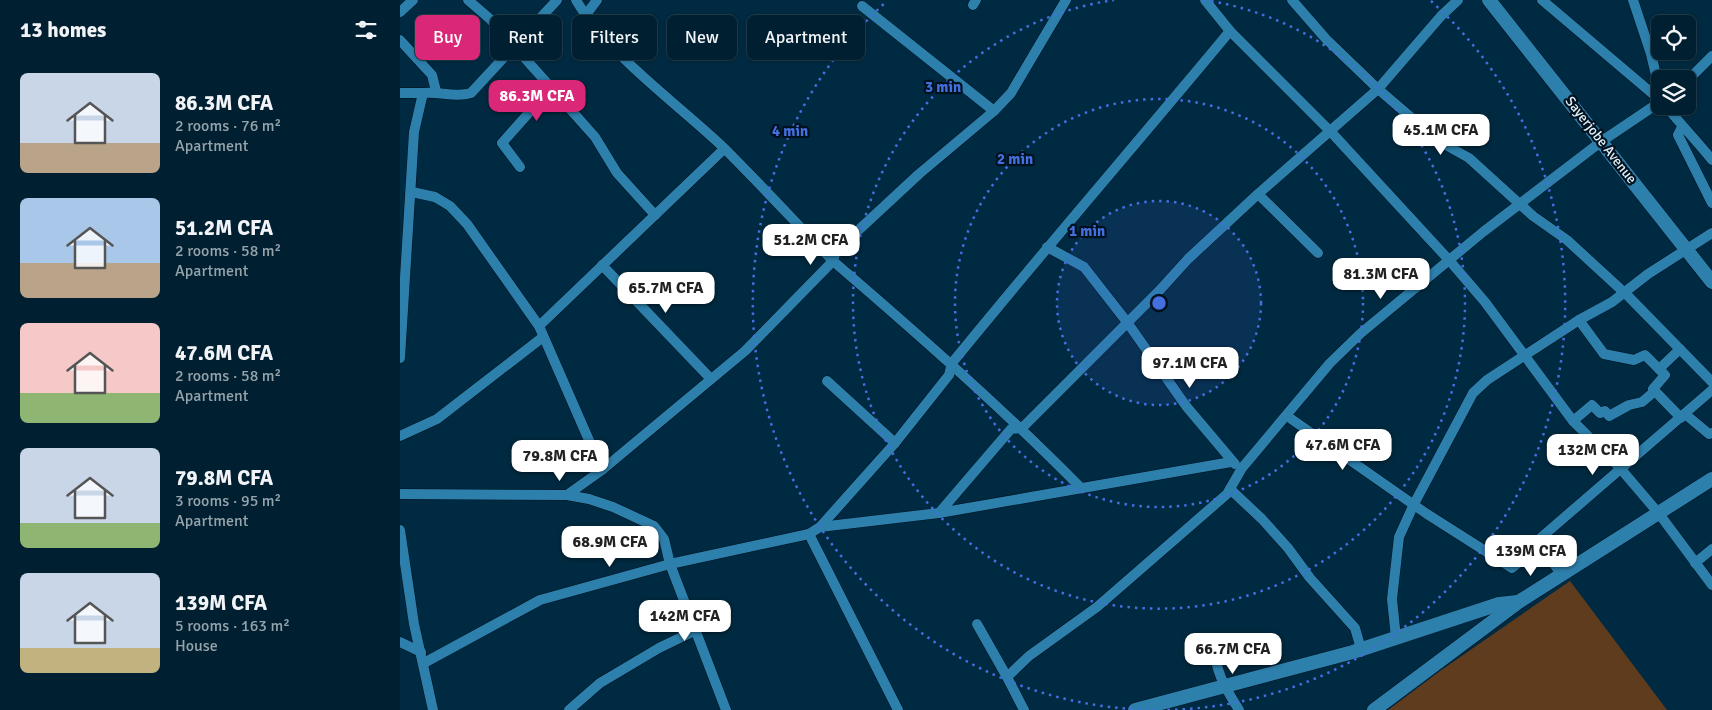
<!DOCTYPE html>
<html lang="en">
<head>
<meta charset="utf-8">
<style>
  body { margin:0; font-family:Signika,sans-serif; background:#0a2839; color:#f1f3f6; height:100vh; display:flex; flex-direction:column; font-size:19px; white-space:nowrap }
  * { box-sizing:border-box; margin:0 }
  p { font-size:16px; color:#95a3ab }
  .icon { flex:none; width:28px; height:28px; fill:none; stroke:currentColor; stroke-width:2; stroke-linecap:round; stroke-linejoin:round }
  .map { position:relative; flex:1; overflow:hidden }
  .side { display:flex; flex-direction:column; background:#002031; width:400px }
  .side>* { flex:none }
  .banner { position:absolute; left:15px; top:15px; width:475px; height:45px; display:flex; gap:10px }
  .tools { position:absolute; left:1251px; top:15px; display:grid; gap:10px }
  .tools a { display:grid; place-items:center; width:45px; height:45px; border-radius:8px; background:#002031; box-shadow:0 1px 4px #0004,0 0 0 1px #223e4d; font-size:25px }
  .price { position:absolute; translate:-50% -42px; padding:0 11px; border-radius:10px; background:#fff; color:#222; font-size:16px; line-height:32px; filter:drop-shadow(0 1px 2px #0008) }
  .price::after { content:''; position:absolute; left:50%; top:30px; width:15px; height:11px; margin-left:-8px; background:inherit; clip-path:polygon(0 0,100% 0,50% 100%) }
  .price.on { background:#db2777; color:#fff }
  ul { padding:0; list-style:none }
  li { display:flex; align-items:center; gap:15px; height:125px; padding:0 20px }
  li span { display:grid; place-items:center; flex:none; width:140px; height:100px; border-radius:8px; color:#555 }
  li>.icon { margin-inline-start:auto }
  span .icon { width:60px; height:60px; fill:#fffc; stroke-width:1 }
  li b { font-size:21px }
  h2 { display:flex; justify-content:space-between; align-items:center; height:60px; padding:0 20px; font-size:21px }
  .tag { padding:0 18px; border-radius:8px; background:#002031; box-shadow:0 1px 4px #0004,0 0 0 1px #223e4d; font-size:18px; line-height:45px }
  .tag.on { background:#db2777; color:#fff }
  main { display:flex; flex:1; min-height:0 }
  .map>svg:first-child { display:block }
  .green { fill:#603c1f }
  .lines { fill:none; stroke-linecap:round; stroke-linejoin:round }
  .street-casing { stroke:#00121f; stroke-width:11 }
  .secondary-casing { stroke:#00121f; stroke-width:15 }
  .street { stroke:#2d7fac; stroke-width:10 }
  .secondary { stroke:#2d7fac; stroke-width:14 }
  .ring { fill:none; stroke:#446fdf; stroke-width:2.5; stroke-dasharray:2.5 5 }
  .labels { text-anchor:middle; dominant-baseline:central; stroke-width:4.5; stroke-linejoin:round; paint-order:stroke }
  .street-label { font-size:14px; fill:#e2f1fb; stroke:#00121f }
  .centre { fill:#446fdf; stroke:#00121f; stroke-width:2.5 }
  .ring-label { font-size:15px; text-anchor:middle; font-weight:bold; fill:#446fdf; stroke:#00121f; stroke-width:4.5; stroke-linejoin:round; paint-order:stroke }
</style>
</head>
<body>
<main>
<section class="side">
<h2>13 homes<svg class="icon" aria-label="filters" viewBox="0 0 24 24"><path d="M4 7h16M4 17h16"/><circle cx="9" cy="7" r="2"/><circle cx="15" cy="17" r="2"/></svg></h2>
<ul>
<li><span style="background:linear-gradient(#c9d6e8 70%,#b9a48a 0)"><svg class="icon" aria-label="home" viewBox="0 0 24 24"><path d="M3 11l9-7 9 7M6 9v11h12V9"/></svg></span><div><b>86.3M CFA</b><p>2 rooms · 76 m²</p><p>Apartment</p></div></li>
<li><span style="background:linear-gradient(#a9c7e8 65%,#b9a48a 0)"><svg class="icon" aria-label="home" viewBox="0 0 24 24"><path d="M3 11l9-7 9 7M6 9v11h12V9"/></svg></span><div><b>51.2M CFA</b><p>2 rooms · 58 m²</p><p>Apartment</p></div></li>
<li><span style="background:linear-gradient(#f6c9c9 70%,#8fb573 0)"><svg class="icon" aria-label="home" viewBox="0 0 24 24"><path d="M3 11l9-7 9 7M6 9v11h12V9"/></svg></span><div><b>47.6M CFA</b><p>2 rooms · 58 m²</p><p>Apartment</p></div></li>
<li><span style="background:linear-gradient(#c9d6e8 75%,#8fb573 0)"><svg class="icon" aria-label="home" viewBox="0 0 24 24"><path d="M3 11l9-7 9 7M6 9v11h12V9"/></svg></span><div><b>79.8M CFA</b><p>3 rooms · 95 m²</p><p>Apartment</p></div></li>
<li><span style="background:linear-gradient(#c9d6e8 75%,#c2b280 0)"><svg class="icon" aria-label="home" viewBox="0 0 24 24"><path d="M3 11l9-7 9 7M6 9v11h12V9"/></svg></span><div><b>139M CFA</b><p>5 rooms · 163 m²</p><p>House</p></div></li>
</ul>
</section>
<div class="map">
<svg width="1312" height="710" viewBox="0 0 1312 710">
  <rect width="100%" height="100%" fill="#002a41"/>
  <!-- green -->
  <path class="green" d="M 1170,581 L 1267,710 L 988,710 L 1040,671 Z"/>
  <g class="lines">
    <defs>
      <g id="street">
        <path d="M 68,0 L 90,19 L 195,137 L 217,173 L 255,215"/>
        <path d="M 666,0 L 611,93 L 594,111 L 519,174 L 436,251 L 433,261 C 518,334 602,408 681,488"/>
        <path d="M 805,0 L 830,31 L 931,132 L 1049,260 L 1085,302 L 1173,421 L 1220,468 L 1260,515 L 1312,585"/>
        <path d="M 892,0 L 926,39 L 978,89 L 1020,125 L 1044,144 L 1069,158 L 1133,216 L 1167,240 L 1228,296 L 1312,382"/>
        <path d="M 1142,0 L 1260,100"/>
        <path d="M 1233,0 L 1251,54 L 1260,92"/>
        <path d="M 573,5 L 576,0"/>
        <path d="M 462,6 L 594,111"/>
        <path d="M 0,12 L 13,0"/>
        <path d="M 185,16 L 197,0"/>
        <path d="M 0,40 L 32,75 L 36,91"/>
        <path d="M 1288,80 L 1312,56"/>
        <path d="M 0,93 L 23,93 L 14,132 L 0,358"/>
        <path d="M 23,93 C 39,91 56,98 71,93 L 157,0"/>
        <path d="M 1266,106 C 1281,125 1297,141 1312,160"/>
        <path d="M 1282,127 L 1278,135 L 1312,203"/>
        <path d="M 120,167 L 102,143 L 151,88"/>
        <path d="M 12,192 L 35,197 L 50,206 L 67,224 L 139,326 L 202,470"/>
        <path d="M 858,194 L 918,253"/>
        <path d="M 647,247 L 684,267 L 727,322 L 786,406 L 835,464"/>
        <path d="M 202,265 L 311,379"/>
        <path d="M 1179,320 L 1204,354 L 1234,360 L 1245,355 L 1265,375 L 1253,389 L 1281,418"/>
        <path d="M 139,326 L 324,149"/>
        <path d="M 1259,369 L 1280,349"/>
        <path d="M 427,381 L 495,443"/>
        <path d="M 1285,414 L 1309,434 L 1312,433"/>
        <path d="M 887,416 L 1027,514 L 1112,568 L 1140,545"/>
        <path d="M 1173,421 L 1192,405 L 1200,413 L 1205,411 L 1209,416 L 1229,405 L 1242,402 L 1255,391"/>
        <path d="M 0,436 L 37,419 L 143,337"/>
        <path d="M 830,489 L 862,519 L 888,548 L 910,578 L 955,628 L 961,649"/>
        <path d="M 0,494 L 167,495 L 189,499 L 213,507 L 254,526 L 264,539 L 270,564 L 326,710"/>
        <path d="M 167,495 L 202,470 L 345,351 L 433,261 C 397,224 361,185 324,148 C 278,104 208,55 176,0"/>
        <path d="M 539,513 L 611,429 L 622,428 L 759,291 L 788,259 L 858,194 L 978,89 L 1041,16 L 1058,0"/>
        <path d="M 420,527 L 539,513 L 831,462"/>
        <path d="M 0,530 L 14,624 L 33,710"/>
        <path d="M 409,534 L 498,710"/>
        <path d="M 1295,563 L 1312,549"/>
        <path d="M 1162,575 L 1137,541 L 1312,390"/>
        <path d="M 577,624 L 607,677"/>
        <path d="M 996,638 L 992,599 L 999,537 L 1014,504 L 1073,393 L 1087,380 L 1179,320 L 1212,302 L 1248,274 L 1312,233"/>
        <path d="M 0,642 L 21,652"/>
        <path d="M 815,643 C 813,669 826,689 839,710"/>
        <path d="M 24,663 L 140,600 L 270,564 L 409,534 L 420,527 L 495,443 L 549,375 L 552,363 C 643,251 738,142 830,31"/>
        <path d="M 169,710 L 200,683 L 259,648 L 294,631"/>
        <path d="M 624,710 L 607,677 L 629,656 L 697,607 L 827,494 L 842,468 L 930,363 L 961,333 L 1083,232 L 1202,141 L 1260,102"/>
      </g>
      <g id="secondary">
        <path d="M 1089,0 L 1312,282"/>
        <path d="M 735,710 L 953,652 L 1099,604 L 1117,602"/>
        <path d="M 974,710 L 1120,601 L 1312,479"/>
      </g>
    </defs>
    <!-- street casing -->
    <use href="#street" class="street-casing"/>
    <!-- secondary casing -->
    <use href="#secondary" class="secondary-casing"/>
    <!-- street -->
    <use href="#street" class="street"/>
    <!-- secondary -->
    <use href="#secondary" class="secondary"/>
  </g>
  <!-- distance rings -->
  <circle cx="759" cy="303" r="102" fill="#446fdf" fill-opacity=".12"/>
  <g class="ring">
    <circle cx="759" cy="303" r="102"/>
    <circle cx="759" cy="303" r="204"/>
    <path d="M804 0A306 306 0 1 1 714 0"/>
    <path d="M755 710A407 407 0 0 1 487 1M1031 1A407 407 0 0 1 763 710"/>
  </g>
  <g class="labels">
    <!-- street labels -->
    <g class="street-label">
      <text transform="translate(1201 140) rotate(52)">Sayerjobe Avenue</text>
    </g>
  </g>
  <circle cx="759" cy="303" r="8" class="centre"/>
  <g class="ring-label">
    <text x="543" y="92">3 min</text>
    <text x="390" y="136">4 min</text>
    <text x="615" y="164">2 min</text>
    <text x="687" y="236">1 min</text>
  </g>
</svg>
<div class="tools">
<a><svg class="icon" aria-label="locate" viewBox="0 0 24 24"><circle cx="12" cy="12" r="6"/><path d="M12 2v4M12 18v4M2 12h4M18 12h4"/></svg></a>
<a><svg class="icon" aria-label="layers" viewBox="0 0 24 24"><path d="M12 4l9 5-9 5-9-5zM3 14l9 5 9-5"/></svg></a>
</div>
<b class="price on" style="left:137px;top:122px">86.3M CFA</b>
<b class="price" style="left:1041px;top:156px">45.1M CFA</b>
<b class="price" style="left:411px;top:266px">51.2M CFA</b>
<b class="price" style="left:981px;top:300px">81.3M CFA</b>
<b class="price" style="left:266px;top:314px">65.7M CFA</b>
<b class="price" style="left:790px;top:389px">97.1M CFA</b>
<b class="price" style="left:943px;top:471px">47.6M CFA</b>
<b class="price" style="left:1193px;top:476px">132M CFA</b>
<b class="price" style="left:160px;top:482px">79.8M CFA</b>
<b class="price" style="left:210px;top:568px">68.9M CFA</b>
<b class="price" style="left:1131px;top:577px">139M CFA</b>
<b class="price" style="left:285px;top:642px">142M CFA</b>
<b class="price" style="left:833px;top:675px">66.7M CFA</b>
<div class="banner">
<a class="tag on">Buy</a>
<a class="tag">Rent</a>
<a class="tag">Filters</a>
<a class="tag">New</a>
<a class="tag">Apartment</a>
</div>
</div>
</main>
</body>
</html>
